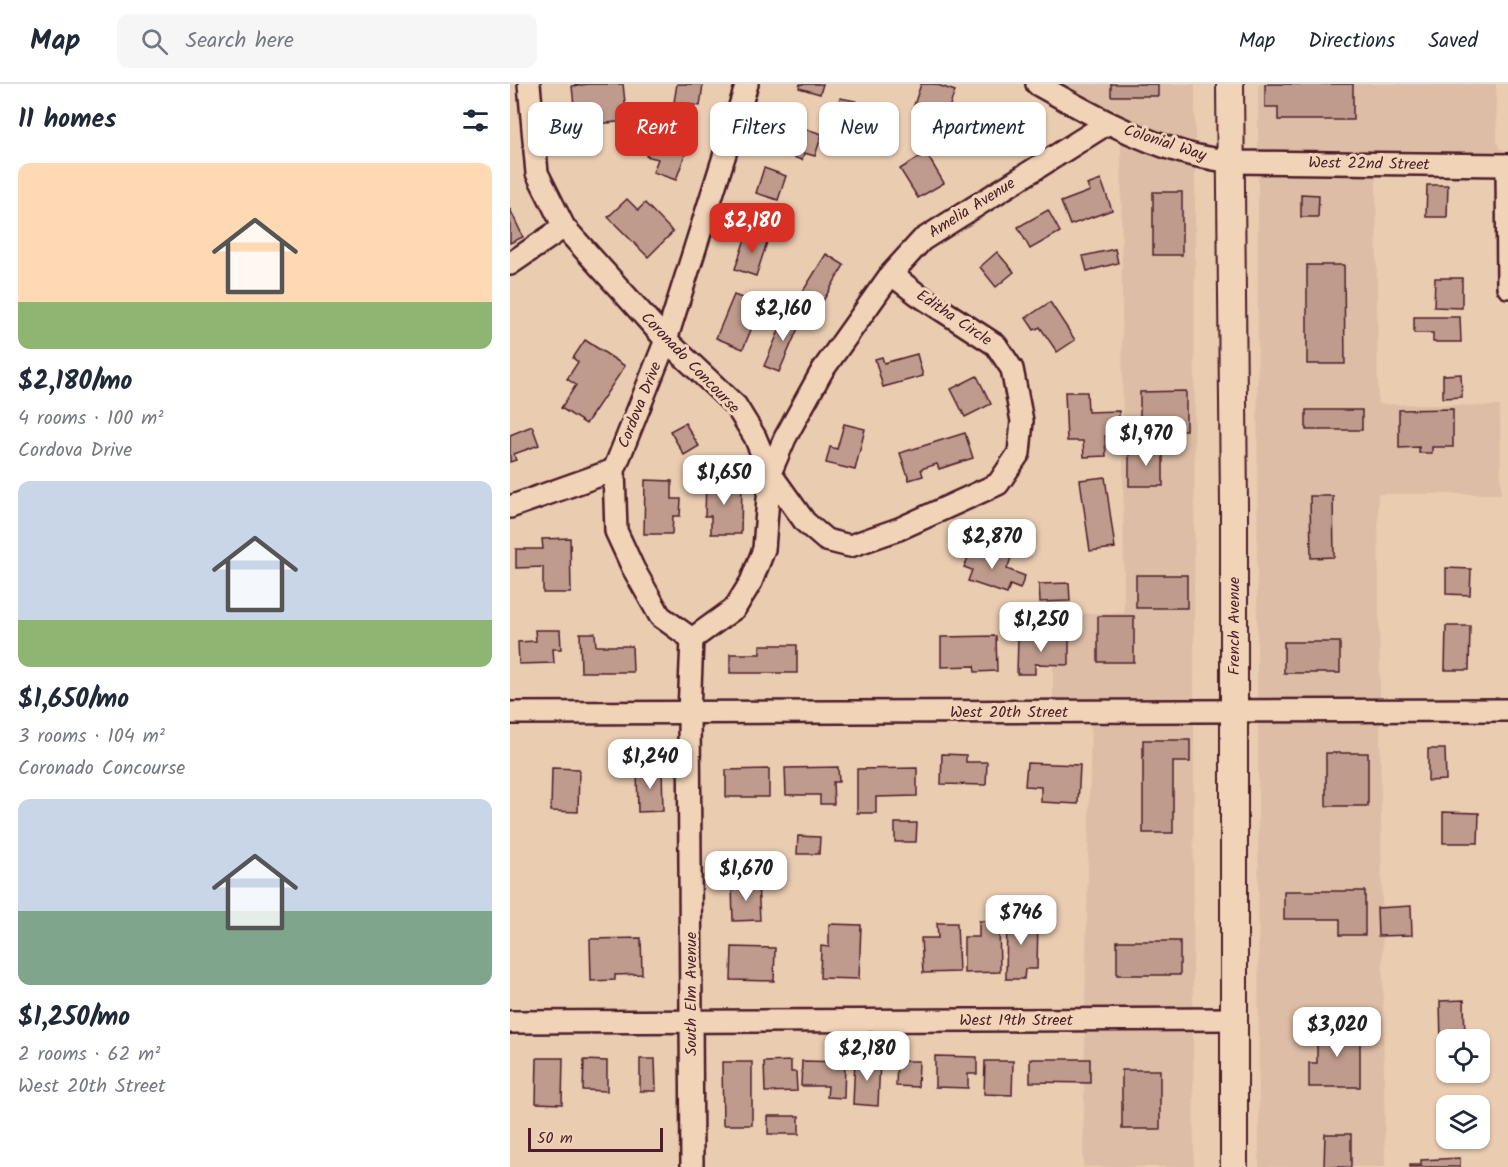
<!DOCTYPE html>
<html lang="en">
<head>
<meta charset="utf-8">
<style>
  body { margin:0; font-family:Kalam,sans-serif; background:#f6f6f7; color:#1f2937; height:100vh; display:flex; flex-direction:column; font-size:22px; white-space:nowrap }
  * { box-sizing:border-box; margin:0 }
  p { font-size:20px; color:#747a83 }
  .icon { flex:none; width:33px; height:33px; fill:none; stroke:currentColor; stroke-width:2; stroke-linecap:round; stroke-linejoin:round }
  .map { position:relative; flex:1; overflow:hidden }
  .drawer { display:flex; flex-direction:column; background:#fff; width:510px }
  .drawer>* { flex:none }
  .hud { position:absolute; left:18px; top:18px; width:570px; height:54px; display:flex; gap:12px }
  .controls { position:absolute; left:926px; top:945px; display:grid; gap:12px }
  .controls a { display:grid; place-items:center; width:54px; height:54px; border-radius:12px; background:#fff; box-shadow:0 2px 4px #0004; font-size:30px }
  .scale { position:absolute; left:18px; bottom:15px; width:135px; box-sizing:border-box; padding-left:6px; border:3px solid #4a1f2b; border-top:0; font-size:16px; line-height:21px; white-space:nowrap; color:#4a1f2b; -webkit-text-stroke:4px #f1d3b7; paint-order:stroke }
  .price { position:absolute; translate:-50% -51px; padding:0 14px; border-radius:12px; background:#fff; color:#222; font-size:20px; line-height:39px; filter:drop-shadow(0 2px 3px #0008) }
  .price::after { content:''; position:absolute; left:50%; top:36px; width:18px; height:14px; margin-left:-9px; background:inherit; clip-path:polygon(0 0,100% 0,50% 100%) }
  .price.selected { background:#d93025; color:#fff }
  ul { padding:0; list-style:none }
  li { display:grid; align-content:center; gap:12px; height:318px; padding:0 18px }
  li span { display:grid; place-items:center; height:186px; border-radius:12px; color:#555 }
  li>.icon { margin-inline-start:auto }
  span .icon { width:108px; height:108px; fill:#fffc; stroke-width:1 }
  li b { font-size:26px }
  h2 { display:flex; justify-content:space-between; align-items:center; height:72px; padding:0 18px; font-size:26px }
  .pill { padding:0 21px; border-radius:12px; background:#fff; box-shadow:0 2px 4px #0004; font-size:21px; line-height:54px }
  .pill.selected { background:#d93025; color:#fff }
  header { display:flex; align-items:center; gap:36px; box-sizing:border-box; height:84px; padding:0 30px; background:#fff; border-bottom:2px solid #e0e1e3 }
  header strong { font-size:28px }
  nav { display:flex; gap:33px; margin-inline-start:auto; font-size:21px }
  .search { width:420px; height:54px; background:#f6f6f7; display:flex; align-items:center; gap:15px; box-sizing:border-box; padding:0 21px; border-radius:12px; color:#747a83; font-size:22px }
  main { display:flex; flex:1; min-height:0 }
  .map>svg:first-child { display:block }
  .built { fill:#ddbda6 }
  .building { fill:#be9b8c; stroke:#4a1f2b; stroke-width:1.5 }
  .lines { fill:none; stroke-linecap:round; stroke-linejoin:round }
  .minor-casing { stroke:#4a1f2b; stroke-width:26 }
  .major-casing { stroke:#4a1f2b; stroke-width:30 }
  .minor { stroke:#f1d3b7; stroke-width:21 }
  .major { stroke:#f1d3b7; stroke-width:26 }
  .labels { text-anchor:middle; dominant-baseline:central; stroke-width:6; stroke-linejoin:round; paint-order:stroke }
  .street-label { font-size:16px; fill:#4a1f2b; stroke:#f1d3b7 }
</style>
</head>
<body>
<header>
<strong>Map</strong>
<div class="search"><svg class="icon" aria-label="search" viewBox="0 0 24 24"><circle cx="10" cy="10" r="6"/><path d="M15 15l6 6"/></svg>Search here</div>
<nav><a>Map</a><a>Directions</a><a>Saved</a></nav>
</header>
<main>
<section class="drawer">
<h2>11 homes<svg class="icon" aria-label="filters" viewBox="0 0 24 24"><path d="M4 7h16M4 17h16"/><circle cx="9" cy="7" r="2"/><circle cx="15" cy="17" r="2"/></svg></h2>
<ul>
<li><span style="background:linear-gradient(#ffd9b3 75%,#8fb573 0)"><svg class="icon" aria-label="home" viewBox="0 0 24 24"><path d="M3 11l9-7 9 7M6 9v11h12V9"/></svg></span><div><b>$2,180/mo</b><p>4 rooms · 100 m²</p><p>Cordova Drive</p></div></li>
<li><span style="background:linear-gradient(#c9d6e8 75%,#8fb573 0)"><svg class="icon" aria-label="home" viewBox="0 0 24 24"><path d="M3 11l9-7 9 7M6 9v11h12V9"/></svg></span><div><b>$1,650/mo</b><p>3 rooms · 104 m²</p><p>Coronado Concourse</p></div></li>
<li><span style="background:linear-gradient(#c9d6e8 60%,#7fa58c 0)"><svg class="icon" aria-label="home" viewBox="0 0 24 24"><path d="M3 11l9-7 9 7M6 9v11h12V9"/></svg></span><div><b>$1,250/mo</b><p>2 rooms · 62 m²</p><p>West 20th Street</p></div></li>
</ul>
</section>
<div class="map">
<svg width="998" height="1083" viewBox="0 0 998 1083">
  <rect width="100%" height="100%" fill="#eaccb1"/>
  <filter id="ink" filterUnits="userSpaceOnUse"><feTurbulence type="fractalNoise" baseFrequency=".0167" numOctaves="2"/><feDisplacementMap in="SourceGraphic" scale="12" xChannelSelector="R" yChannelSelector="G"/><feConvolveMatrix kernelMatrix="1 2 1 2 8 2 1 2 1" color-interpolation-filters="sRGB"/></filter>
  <g filter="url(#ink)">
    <!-- built -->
    <g class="built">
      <path d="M 548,0 L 685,0 L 685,60 L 666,57 L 604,31 L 602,25 L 598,27 Z"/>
      <path d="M 748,0 L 986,0 L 987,58 L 990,65 L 998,67 L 998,70 L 748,68 Z"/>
      <path d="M 611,56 L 661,77 L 685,82 L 684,616 L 543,617 L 543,530 L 614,529 Z"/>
      <path d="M 748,89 L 866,91 L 868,320 L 990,322 L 991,410 L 868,410 L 870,616 L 747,616 Z"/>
      <path d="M 684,637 L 683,924 L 575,925 L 581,638 Z"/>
      <path d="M 748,637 L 870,637 L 875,1083 L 749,1083 Z"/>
      <path d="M 683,945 L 684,1083 L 573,1083 L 575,946 Z"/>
    </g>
    <!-- building -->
    <g class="building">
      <path d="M 79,0 L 113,0 L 117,37 L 66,42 L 62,2 Z"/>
      <path d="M 167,0 L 193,0 L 190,22 L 164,18 Z"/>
      <path d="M 290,0 L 313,0 L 310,10 L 289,4 Z"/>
      <path d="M 411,0 L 425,0 L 445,7 L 435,35 L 403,24 Z"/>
      <rect x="601" y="0" width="47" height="12"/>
      <path d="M 755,0 L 843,0 L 843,36 L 768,36 L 768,23 L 755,23 Z"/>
      <path d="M 330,14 L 346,17 L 341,38 L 325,35 Z"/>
      <path d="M 480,23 L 490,44 L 497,40 L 503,55 L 483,64 L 477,53 L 464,58 L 454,34 Z"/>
      <path d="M 147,39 L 182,51 L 166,96 L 143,88 L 148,75 L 136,72 Z"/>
      <path d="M 287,42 L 312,50 L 305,72 L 294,69 L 292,76 L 277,71 Z"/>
      <path d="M 416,69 L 434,99 L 408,114 L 390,85 Z"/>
      <path d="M 254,84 L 276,92 L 268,116 L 246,109 Z"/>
      <path d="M 591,96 L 602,126 L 560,141 L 551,118 L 580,107 L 577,101 Z"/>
      <path d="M 917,101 L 938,101 L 937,133 L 916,133 Z"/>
      <rect x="643" y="108" width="29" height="63"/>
      <path d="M 791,110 L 809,111 L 808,133 L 791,133 Z"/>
      <path d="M 117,115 L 128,126 L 135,119 L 163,148 L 138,173 L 98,133 Z"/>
      <path d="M 0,125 L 13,153 L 0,159 Z"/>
      <path d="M 538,126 L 550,148 L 520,165 L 508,143 Z"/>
      <path d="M 237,149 L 258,155 L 246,192 L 225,185 Z"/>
      <path d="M 605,165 L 608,179 L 577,187 L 573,172 Z"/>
      <path d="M 487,168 L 504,188 L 486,203 L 470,183 Z"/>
      <path d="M 316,170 L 334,181 L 309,224 L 290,212 Z"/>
      <path d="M 797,181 L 834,181 L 835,280 L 797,280 Z"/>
      <path d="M 925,194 L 952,194 L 952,224 L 924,223 Z"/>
      <path d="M 224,211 L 240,217 L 235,230 L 246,234 L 233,265 L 206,254 Z"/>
      <path d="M 540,218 L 565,256 L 547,268 L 530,243 L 524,246 L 516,234 Z"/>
      <path d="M 277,228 L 292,235 L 269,288 L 254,282 Z"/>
      <path d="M 904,233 L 950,233 L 951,258 L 923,258 L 923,249 L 904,249 Z"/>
      <path d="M 75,256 L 115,282 L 76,340 L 51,324 L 66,301 L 57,295 L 68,278 L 63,274 Z"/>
      <path d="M 407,270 L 413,292 L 373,303 L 365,275 L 372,273 L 374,279 Z"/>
      <path d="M 951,290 L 952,313 L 933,314 L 933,291 Z"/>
      <path d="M 467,292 L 481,320 L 455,333 L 441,305 Z"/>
      <path d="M 676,307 L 676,346 L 630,346 L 630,308 Z"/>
      <path d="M 555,308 L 577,308 L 578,328 L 609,327 L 609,352 L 595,352 L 596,372 L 574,373 L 573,357 L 557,357 Z"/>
      <path d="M 943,325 L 943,363 L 922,363 L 922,369 L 909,369 L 909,363 L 889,364 L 889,326 Z"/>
      <rect x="796" y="326" width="56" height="20"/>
      <path d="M 175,339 L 189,362 L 174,371 L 160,347 Z"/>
      <path d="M 334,340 L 355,345 L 345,386 L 316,379 L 320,363 L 327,365 Z"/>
      <path d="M 22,342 L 29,361 L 4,370 L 6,376 L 0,378 L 0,351 Z"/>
      <path d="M 455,349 L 463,374 L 429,385 L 427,380 L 411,385 L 413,392 L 399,396 L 390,369 Z"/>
      <rect x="619" y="364" width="34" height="38"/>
      <path d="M 595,393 L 605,464 L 580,467 L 570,396 Z"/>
      <path d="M 135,396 L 162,397 L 162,415 L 171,415 L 170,432 L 163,432 L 162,450 L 134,450 Z"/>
      <path d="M 196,396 L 232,397 L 231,450 L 201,450 L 201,432 L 195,432 Z"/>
      <path d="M 800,412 L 823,412 L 824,473 L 801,474 Z"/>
      <path d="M 60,454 L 61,509 L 33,509 L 33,483 L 6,484 L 6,465 L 33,465 L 32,455 Z"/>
      <path d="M 464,460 L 501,474 L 497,485 L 515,492 L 510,505 L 500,501 L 497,510 L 458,497 L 462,486 L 454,483 Z"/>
      <path d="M 936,484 L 961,485 L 960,511 L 936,510 Z"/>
      <rect x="626" y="491" width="51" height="33"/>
      <path d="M 559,499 L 560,517 L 530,518 L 529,500 Z"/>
      <rect x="588" y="532" width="36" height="46"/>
      <path d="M 936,542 L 960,542 L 959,586 L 935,586 Z"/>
      <path d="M 25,546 L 50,546 L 51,565 L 43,565 L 44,579 L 9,580 L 8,558 L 26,557 Z"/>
      <path d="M 70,549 L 85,549 L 86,562 L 122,562 L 123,588 L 71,588 Z"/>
      <path d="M 486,552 L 487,587 L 465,588 L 464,582 L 431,583 L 431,553 Z"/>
      <path d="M 508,553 L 559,554 L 559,581 L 525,580 L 525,590 L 507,590 Z"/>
      <rect x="774" y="558" width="56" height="31"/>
      <path d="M 250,561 L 287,561 L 287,589 L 220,589 L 220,570 L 250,570 Z"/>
      <path d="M 633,656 L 680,656 L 680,678 L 663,678 L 663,749 L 633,749 Z"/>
      <path d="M 918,665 L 935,665 L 936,696 L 918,697 Z"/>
      <rect x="816" y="669" width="42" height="53"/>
      <path d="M 432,670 L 456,671 L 456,678 L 477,678 L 476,701 L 431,700 Z"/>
      <path d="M 517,679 L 570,681 L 568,720 L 531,718 L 531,703 L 515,702 Z"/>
      <path d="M 328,683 L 329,698 L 323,698 L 324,720 L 310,720 L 310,711 L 276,711 L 275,684 Z"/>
      <path d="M 42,684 L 69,685 L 68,728 L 41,727 Z"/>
      <path d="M 152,684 L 153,727 L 128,728 L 127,685 Z"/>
      <path d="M 407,684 L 407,712 L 366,713 L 366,729 L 347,729 L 347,685 Z"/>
      <path d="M 259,685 L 259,713 L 216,713 L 216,686 Z"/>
      <path d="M 933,728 L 969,729 L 968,759 L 933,759 Z"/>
      <path d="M 385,739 L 407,739 L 406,758 L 385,758 Z"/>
      <path d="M 288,752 L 310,753 L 309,770 L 287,770 Z"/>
      <path d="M 248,799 L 250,836 L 223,837 L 222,800 Z"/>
      <path d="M 774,807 L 855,807 L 855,851 L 830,851 L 830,835 L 774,835 Z"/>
      <path d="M 901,822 L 902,851 L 868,852 L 867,824 Z"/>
      <path d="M 497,833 L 528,834 L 527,885 L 515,885 L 514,895 L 496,895 Z"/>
      <path d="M 469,837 L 489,837 L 490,888 L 454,889 L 454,853 L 469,853 Z"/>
      <path d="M 427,839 L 447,839 L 449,888 L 413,889 L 411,854 L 428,854 Z"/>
      <path d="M 319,840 L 351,841 L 349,895 L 310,894 L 311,862 L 319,863 Z"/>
      <path d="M 131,854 L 132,890 L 105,891 L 105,896 L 81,897 L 80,855 Z"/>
      <rect x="607" y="857" width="63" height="34"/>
      <path d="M 222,863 L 265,864 L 264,897 L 221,896 Z"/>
      <path d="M 954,916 L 955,956 L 936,956 L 936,960 L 931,960 L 930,917 Z"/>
      <path d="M 807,943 L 850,943 L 850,1003 L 799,1003 L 799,979 L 807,979 Z"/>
      <path d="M 425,972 L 467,973 L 467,990 L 458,990 L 458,1004 L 425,1003 Z"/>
      <path d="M 27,974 L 53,974 L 52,1020 L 26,1019 Z"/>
      <path d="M 130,975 L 145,975 L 146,1007 L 130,1007 Z"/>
      <path d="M 345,975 L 370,976 L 368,1022 L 343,1020 Z"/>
      <path d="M 520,975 L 580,975 L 580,999 L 520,998 Z"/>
      <path d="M 74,976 L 97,977 L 97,1007 L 73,1006 Z"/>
      <path d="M 281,977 L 281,988 L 286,988 L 287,1007 L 255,1008 L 254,978 Z"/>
      <path d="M 292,977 L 335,978 L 334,1014 L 317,1013 L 318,1002 L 291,1002 Z"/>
      <path d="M 387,977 L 409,977 L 408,1003 L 386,1002 Z"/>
      <path d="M 475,977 L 503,977 L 502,1011 L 474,1010 Z"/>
      <path d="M 212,978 L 242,978 L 242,1041 L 213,1041 Z"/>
      <rect x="612" y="986" width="38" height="59"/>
      <rect x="258" y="1032" width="31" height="18"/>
      <path d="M 815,1050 L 841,1050 L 841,1083 L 814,1083 Z"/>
      <path d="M 950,1074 L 950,1083 L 900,1083 L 900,1081 L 911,1081 L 911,1076 Z"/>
    </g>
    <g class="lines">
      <defs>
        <g id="minor">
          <path d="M 19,0 L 27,89 L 54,143 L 156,256 L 226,322 L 245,353 L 260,389 L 254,465 L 241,498 L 225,524 L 182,555 L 179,629 L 182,1083"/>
          <path d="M 527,0 C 575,27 622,54 675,69 C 690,73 706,75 721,78 L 998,81"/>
          <path d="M 997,81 L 998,203"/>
          <path d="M 0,180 L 54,143"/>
          <path d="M 381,190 L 407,210 L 486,261 L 502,285 L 512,337 L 509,369 L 488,400 L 389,445 L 340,462 L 316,456 L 295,438 L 260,389 L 275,354 L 312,287 L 381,190 L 412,156 L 598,39"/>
          <path d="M 0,423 L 104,386"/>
          <path d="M 182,555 L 150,532 L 123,484 L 106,447 L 104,386 L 156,256 L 237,0"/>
          <path d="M 0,629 L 998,626"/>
          <path d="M 0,938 L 724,935"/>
        </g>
        <path id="major" d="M 720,0 L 724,421 L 724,1083"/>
      </defs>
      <!-- minor casing -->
      <use href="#minor" class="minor-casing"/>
      <!-- major casing -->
      <use href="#major" class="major-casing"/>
      <!-- minor -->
      <use href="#minor" class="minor"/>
      <!-- major -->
      <use href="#major" class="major"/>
    </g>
  </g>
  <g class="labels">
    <!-- street labels -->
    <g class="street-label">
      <text transform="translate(655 59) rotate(18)">Colonial Way</text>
      <text transform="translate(859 80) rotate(1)">West 22nd Street</text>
      <text transform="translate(462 124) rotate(-32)">Amelia Avenue</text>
      <text transform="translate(444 234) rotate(34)">Editha Circle</text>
      <text transform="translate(180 279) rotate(46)">Coronado Concourse</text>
      <text transform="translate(130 321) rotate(-68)">Cordova Drive</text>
      <text transform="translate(724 542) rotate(-90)">French Avenue</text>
      <text x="499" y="628">West 20th Street</text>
      <text transform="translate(181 910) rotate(-90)">South Elm Avenue</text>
      <text x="506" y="936">West 19th Street</text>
    </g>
  </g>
</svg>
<div class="controls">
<a><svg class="icon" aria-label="locate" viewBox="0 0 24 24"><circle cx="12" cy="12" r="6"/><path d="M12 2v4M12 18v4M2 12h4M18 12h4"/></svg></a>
<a><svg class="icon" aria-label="layers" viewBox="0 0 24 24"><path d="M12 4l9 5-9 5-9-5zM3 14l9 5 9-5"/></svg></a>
</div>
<div class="scale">50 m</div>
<b class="price selected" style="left:242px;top:170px">$2,180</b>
<b class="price" style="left:273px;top:258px">$2,160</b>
<b class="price" style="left:636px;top:383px">$1,970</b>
<b class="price" style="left:214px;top:422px">$1,650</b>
<b class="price" style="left:482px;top:486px">$2,870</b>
<b class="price" style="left:531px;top:569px">$1,250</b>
<b class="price" style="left:140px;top:706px">$1,240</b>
<b class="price" style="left:236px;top:818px">$1,670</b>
<b class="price" style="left:511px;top:862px">$746</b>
<b class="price" style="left:827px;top:974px">$3,020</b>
<b class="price" style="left:357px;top:998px">$2,180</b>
<div class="hud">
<a class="pill">Buy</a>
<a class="pill selected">Rent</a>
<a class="pill">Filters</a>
<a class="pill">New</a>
<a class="pill">Apartment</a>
</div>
</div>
</main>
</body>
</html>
